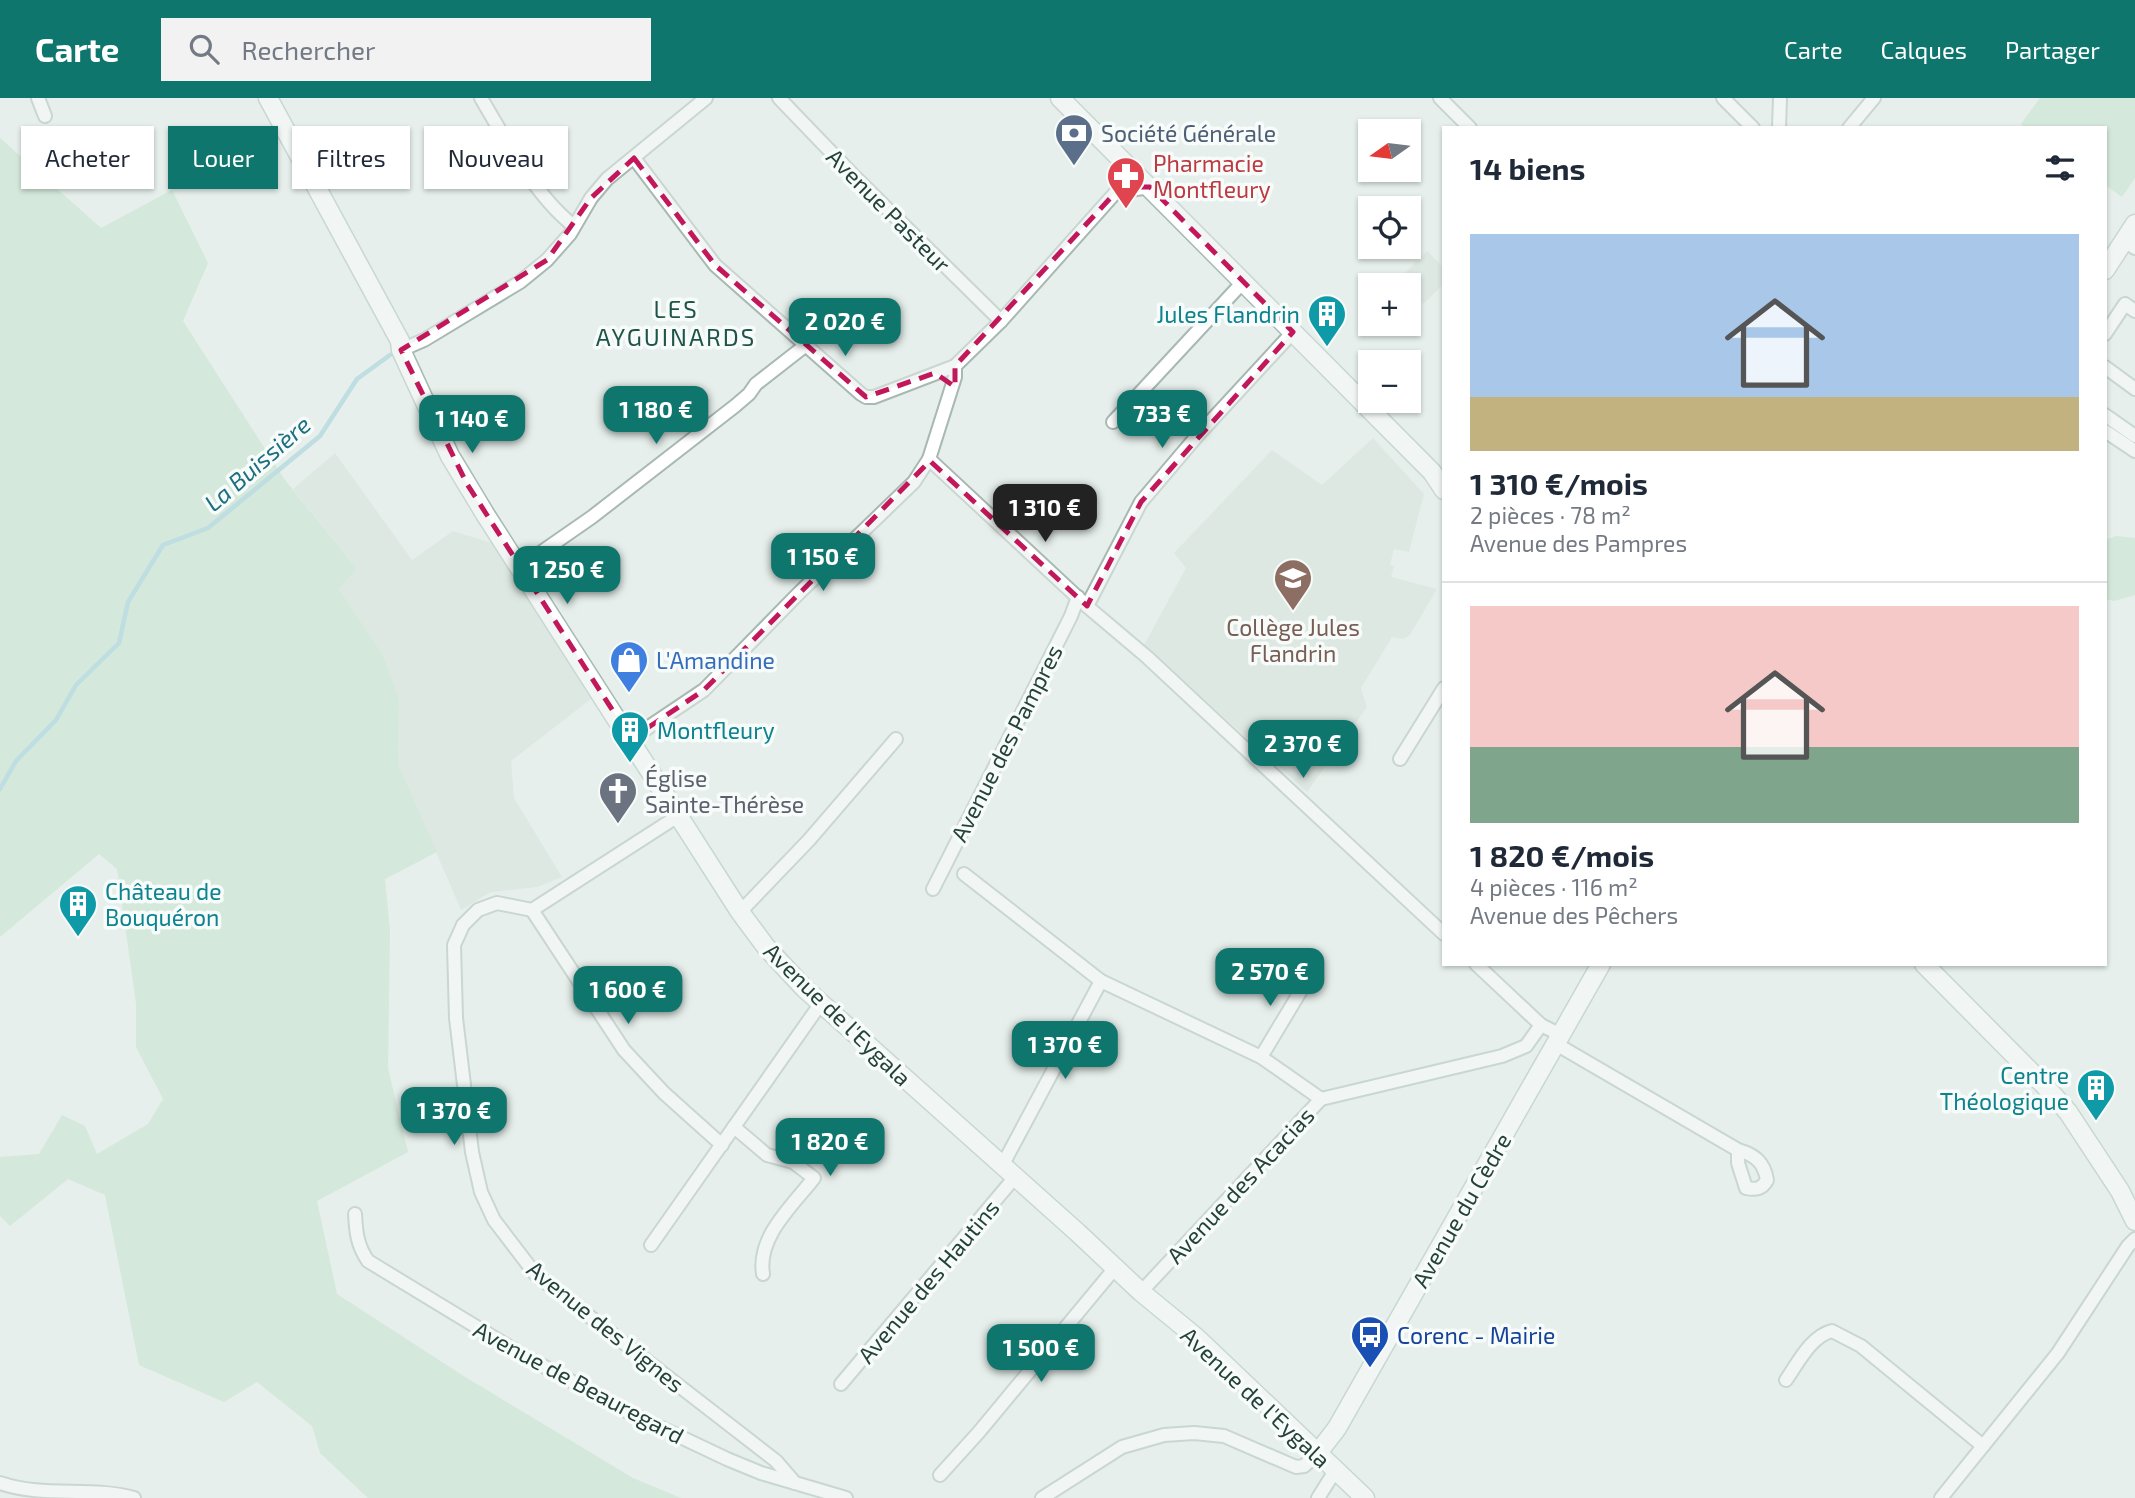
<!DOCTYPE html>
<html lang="fr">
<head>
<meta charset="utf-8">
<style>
  body { margin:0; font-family:"Exo 2",sans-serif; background:#f2f2f3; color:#1f2937; height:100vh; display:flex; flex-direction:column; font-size:26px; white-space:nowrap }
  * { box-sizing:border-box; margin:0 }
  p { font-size:23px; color:#747a83 }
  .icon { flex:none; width:38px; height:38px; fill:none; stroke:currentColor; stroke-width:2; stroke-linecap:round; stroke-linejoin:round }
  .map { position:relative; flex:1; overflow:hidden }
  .side { position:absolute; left:1442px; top:28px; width:665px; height:840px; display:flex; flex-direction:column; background:#fff; border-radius:0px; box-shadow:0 2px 5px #0004 }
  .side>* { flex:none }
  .top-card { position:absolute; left:21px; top:28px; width:665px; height:63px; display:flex; gap:14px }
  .needle { width:46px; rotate:256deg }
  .controls { position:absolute; left:1358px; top:21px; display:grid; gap:14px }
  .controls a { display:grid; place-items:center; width:63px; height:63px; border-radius:0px; background:#fff; box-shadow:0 2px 5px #0004; font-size:35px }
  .price { position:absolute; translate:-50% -60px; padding:0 16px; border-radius:14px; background:#0f766e; color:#fff; font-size:23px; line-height:46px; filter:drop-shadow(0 2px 4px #0008) }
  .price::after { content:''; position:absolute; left:50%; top:42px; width:21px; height:16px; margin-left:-10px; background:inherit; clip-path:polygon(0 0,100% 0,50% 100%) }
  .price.current { background:#222; color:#fff }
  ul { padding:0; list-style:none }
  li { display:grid; align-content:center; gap:14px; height:371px; padding:0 28px }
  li+li { border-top:2px solid #e0e1e3 }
  li span { display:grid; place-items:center; height:217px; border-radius:0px; color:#555 }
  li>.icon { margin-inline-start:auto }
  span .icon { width:126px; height:126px; fill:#fffc; stroke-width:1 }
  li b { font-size:30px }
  h2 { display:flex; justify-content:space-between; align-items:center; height:84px; padding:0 28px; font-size:30px }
  .tag { padding:0 24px; border-radius:0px; background:#fff; box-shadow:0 2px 5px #0004; font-size:24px; line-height:63px }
  .tag.current { background:#0f766e; color:#fff }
  header { display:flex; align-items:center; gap:42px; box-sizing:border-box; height:98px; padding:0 35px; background:#0f766e; color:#fff }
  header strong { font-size:33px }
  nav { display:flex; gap:38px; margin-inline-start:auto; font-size:24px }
  .search { width:490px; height:63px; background:#f2f2f3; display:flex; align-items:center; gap:18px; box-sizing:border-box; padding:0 24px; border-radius:0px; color:#747a83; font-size:26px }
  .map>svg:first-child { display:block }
  .built { fill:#d4dfda }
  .green { fill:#bfe0c8 }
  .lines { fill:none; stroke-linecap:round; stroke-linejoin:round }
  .stream { stroke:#8ec9d4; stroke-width:4.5 }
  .street-casing { stroke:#a8b8b2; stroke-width:16 }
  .secondary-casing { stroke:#a4bbb3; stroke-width:21 }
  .street { stroke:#fff; stroke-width:12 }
  .secondary { stroke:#fff; stroke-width:18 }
  .marked { fill:none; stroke:#c2185b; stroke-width:5; stroke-dasharray:14 9; stroke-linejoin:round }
  .labels { text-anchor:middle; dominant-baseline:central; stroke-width:7; stroke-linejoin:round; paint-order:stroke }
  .service-label { font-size:23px; fill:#4e5e75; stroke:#f7fbf9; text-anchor:start }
  .health-label { font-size:23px; fill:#be3a42; stroke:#f7fbf9; text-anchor:start }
  .street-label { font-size:23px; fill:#24423a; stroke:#f7fbf9 }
  .culture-label { font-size:23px; fill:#0d838f; stroke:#f7fbf9; text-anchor:end }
  .education-label { font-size:23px; fill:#785e54; stroke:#f7fbf9 }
  .shop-label { font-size:23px; fill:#366cbe; stroke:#f7fbf9; text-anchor:start }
  .worship-label { font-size:23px; fill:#5b616d; stroke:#f7fbf9; text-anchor:start }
  .transit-label { font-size:23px; fill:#164399; stroke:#f7fbf9; text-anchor:start }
  .neighbourhood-label { font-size:24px; letter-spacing:2px; fill:#1f5548; stroke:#f7fbf9 }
  .water-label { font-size:24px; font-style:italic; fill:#1c6f80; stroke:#f7fbf9 }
</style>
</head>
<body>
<header>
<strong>Carte</strong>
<div class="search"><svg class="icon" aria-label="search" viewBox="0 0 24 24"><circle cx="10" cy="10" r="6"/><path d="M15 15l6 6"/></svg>Rechercher</div>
<nav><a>Carte</a><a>Calques</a><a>Partager</a></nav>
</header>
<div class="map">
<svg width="2135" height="1400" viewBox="0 0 2135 1400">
  <rect width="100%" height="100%" fill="#e6efeb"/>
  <!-- built -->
  <g class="built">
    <path d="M 1427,153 L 1444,170 L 1444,186 L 1423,206 L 1409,191 L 1409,187 L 1405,187 L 1399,181 Z"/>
    <path d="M 1373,340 L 1424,396 L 1409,454 L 1394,451 L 1390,467 L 1394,468 L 1391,479 L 1437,491 L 1410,537 L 1403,541 L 1392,539 L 1361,590 L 1367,609 L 1307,694 L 1144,547 L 1186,470 L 1174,455 L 1272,352 L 1322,387 Z"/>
    <path d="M 335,355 L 412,462 L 453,433 L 492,445 L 591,601 L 511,663 L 514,700 L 562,779 L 537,789 L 491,794 L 461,812 L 398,666 L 399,601 L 383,557 L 339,491 L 357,471 L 293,391 Z"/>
  </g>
  <!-- green -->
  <g class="green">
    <path d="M 2040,0 L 2135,0 L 2135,80 L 2122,99 L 2105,87 L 2105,30 L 2026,30 L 2021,26 Z"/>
    <path d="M 0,40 L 101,130 L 172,92 L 208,165 L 183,223 L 285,382 L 357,471 L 339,491 L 383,557 L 399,601 L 398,666 L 437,754 L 385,781 L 390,834 L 388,970 L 408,1054 L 317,1103 L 337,1196 L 462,1277 L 633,1380 L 681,1400 L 368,1400 L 320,1355 L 312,1328 L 257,1284 L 224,1304 L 139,1267 L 105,1097 L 68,1081 L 10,1128 L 0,1118 L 0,1059 L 39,1056 L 62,1017 L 85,1028 L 97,1056 L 148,1026 L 163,1001 L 136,949 L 136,905 L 117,771 L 99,756 L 0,839 Z"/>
    <path d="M 2116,438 L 2135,440 L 2135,497 L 2114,503 L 2105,501 L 2105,442 Z"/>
  </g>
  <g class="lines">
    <!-- stream -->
    <path class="stream" d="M 0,691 L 16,663 L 56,622 L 76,587 L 119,545 L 128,504 L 163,447 L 208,430 L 320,338 L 357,281 L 390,257"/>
    <defs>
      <g id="street">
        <path d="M 38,0 L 45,18"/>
        <path d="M 481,0 C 505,41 536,99 574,128"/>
        <path d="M 779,0 L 856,80 L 1001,223"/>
        <path d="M 1440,0 L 1470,30"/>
        <path d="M 1723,0 L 1753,30"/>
        <path d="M 1779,30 L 1780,0"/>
        <path d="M 1849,30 L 1874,0"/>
        <path d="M 634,60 L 715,167 L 861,296 L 866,299 L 874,299 L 955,268"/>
        <path d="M 1116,94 L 1150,89"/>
        <path d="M 2123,142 L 2135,150"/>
        <path d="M 2105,236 L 2125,206 L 2135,213"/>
        <path d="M 401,252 L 424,242 L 520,184 L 547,162 L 570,136 L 591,100 L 607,81 L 706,0"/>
        <path d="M 2105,269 L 2135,291"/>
        <path d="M 2105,317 L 2135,338"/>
        <path d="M 1113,324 L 1243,184"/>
        <path d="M 2105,333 L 2135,353"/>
        <path d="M 929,361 L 1089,510 L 1147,559 L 1444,836"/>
        <path d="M 520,469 L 592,419 L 735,308 L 749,296 L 756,286 L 806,247"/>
        <path d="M 1087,508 L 1141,404 L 1197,338 L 1293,234"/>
        <path d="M 631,641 L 704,592 L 799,495 L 914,384 L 929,361 L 955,279 L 955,268 L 1001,223 L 1116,94 L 1124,77 L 1123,63"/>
        <path d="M 1400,661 L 1444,590"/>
        <path d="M 678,718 L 532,812 L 497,805 L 478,812 L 463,827 L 454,847 L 456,920 L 472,1054 L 481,1094 L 494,1122 L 536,1177 L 776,1363 L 795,1385"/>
        <path d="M 964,776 L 1101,883 L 1261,959 L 1321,1001"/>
        <path d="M 933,791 L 1071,518 L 1078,499"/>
        <path d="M 532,812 L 624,952 L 664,995 L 722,1047"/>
        <path d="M 740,814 L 809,742 L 896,641"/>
        <path d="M 1476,866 L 1541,927 L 1561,937"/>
        <path d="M 1556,946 L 1738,1052 L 1738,1065 L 1746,1090 C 1756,1092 1762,1091 1767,1082 C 1764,1064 1755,1057 1738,1052"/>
        <path d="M 1261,959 L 1309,879"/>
        <path d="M 734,1029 L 767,1057 L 793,1064 L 814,1080 C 792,1108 757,1139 763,1176"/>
        <path d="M 1002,1068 L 1101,883"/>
        <path d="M 355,1116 C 356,1134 357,1147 368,1163 L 521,1256 L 628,1314 L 727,1361 L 761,1375 L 846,1400"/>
        <path d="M 651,1147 L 821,905"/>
        <path d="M 1141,1194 L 1321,1001 L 1502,958 L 1526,948 L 1541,927"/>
        <path d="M 1786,1282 C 1798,1265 1811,1238 1832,1233 L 1861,1248 L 1983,1348"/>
        <path d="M 841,1286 L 1015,1079"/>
        <path d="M 940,1377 L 979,1334 L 1115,1170"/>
        <path d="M 0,1385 C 44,1400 90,1388 134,1400"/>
        <path d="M 1042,1400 L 1122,1349 L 1164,1337 L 1194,1335 L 1224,1338 L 1296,1369 L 1304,1368 L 1317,1356"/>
        <path d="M 1318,1400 L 1335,1373"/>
        <path d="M 1941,1400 L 2058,1255 L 2128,1148 L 2135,1141"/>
      </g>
      <g id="secondary">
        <path d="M 268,0 L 400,243 L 401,252 L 450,358 L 485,416 L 740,814 L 766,849 L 804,890 L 1077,1134 L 1141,1194 L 1197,1240 L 1365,1400"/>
        <path d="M 1060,0 L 1432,374 L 1444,392"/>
        <path d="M 2105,172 L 2135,126"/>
        <path d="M 1924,866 L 2045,988 L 2068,1014 L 2120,1093 L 2135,1123"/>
        <path d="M 1317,1356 L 1337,1330 L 1601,866"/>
      </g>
    </defs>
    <!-- street casing -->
    <use href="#street" class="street-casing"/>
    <!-- secondary casing -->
    <use href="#secondary" class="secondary-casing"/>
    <!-- street -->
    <use href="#street" class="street"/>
    <!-- secondary -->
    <use href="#secondary" class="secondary"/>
  </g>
  <!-- marked area -->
  <path d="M0 0H2135V1400H0ZM 634,60 L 715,167 L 866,299 L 935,275 L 955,289 L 955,268 L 1116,94 L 1136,89 L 1150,89 L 1293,234 L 1141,404 L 1087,508 L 930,363 L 704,592 L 631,641 L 467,386 L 401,252 L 547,162 L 591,100 Z" fill="#e6efeb" fill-opacity=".55" fill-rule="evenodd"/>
  <path class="marked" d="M 634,60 L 715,167 L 866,299 L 935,275 L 955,289 L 955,268 L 1116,94 L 1136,89 L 1150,89 L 1293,234 L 1141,404 L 1087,508 L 930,363 L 704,592 L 631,641 L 467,386 L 401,252 L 547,162 L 591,100 Z"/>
  <!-- icons -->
  <defs>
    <symbol id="bank-pin" viewBox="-11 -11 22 30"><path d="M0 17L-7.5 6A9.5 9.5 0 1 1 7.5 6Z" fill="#5c6f8a" stroke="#f7fbf9"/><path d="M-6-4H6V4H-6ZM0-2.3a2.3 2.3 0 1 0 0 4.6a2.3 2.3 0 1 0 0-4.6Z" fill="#fff"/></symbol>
    <symbol id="pharmacy-pin" viewBox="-11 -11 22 30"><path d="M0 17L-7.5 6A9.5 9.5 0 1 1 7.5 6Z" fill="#e0444e" stroke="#f7fbf9"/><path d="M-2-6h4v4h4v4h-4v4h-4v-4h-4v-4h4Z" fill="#fff"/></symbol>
    <symbol id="building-pin" viewBox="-11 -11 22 30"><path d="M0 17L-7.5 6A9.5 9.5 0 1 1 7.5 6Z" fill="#0f9aa8" stroke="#f7fbf9"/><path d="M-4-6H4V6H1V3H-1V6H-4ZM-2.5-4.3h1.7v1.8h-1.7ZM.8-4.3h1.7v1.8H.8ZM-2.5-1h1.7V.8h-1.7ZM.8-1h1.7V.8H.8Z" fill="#fff"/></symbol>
    <symbol id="school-pin" viewBox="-11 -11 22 30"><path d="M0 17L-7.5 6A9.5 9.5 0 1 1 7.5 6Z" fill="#8d6e63" stroke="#f7fbf9"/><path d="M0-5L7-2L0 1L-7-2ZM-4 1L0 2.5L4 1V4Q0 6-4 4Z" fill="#fff"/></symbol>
    <symbol id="shop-pin" viewBox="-11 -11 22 30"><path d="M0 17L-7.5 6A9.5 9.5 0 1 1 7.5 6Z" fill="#3f7fe0" stroke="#f7fbf9"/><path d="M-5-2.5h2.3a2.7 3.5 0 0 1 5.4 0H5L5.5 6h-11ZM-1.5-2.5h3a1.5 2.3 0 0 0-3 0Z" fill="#fff"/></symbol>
    <symbol id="church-pin" viewBox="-11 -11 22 30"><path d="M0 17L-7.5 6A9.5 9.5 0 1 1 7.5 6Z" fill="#6b7280" stroke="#f7fbf9"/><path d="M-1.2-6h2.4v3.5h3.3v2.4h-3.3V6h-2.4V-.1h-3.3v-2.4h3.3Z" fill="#fff"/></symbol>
    <symbol id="bus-pin" viewBox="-11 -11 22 30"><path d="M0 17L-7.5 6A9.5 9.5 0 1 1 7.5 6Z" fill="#1a4fb4" stroke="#f7fbf9"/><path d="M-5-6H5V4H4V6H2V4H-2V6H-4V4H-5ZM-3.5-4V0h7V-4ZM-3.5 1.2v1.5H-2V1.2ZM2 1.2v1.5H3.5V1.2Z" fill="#fff"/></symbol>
  </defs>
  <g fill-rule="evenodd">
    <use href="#bank-pin" x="1052" y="13" width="44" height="60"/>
    <use href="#pharmacy-pin" x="1104" y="56" width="44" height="60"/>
    <use href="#building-pin" x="1305" y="194" width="44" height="60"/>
    <use href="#school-pin" x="1271" y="458" width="44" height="60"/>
    <use href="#shop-pin" x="607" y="540" width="44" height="60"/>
    <use href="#building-pin" x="608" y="610" width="44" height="60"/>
    <use href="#church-pin" x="596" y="671" width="44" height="60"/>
    <use href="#building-pin" x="56" y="784" width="44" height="60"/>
    <use href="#building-pin" x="2074" y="968" width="44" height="60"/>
    <use href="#bus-pin" x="1348" y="1215" width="44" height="60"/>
  </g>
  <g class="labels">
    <!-- service labels -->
    <g class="service-label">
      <text x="1101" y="35">Société Générale</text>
    </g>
    <!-- health labels -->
    <g class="health-label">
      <text x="1153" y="65">Pharmacie<tspan x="1153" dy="26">Montfleury</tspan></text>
    </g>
    <!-- street labels -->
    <g class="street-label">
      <text transform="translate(889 112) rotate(45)">Avenue Pasteur</text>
      <text transform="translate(1006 645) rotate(-63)">Avenue des Pampres</text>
      <text transform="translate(838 916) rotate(44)">Avenue de l'Eygala</text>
      <text transform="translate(1240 1087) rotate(-47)">Avenue des Acacias</text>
      <text transform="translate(1461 1112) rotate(-60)">Avenue du Cèdre</text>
      <text transform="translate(928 1183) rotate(-50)">Avenue des Hautins</text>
      <text transform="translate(606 1228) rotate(39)">Avenue des Vignes</text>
      <text transform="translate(579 1284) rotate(28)">Avenue de Beauregard</text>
      <text transform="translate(1256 1299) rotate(43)">Avenue de l'Eygala</text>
    </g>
    <!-- culture labels -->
    <g class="culture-label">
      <text x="1300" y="216">Jules Flandrin</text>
      <text x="657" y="632" text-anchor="start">Montfleury</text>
      <text x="105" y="793" text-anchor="start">Château de<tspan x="105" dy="26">Bouquéron</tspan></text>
      <text x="2069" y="977">Centre<tspan x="2069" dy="26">Théologique</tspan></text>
    </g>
    <!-- education labels -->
    <g class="education-label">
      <text x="1293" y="529">Collège Jules<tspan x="1293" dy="26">Flandrin</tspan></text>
    </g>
    <!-- shop labels -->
    <g class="shop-label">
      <text x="656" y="562">L'Amandine</text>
    </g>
    <!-- worship labels -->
    <g class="worship-label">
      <text x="645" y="680">Église<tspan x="645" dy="26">Sainte-Thérèse</tspan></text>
    </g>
    <!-- transit labels -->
    <g class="transit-label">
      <text x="1397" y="1237">Corenc - Mairie</text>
    </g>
    <!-- neighbourhood labels -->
    <g class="neighbourhood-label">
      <text x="676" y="210">LES<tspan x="676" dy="28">AYGUINARDS</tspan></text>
    </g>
    <!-- water labels -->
    <g class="water-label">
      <text transform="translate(257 365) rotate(-41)">La Buissière</text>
    </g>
  </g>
</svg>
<div class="controls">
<a><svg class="needle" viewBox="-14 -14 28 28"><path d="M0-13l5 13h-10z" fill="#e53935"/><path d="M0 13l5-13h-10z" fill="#747a83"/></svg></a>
<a><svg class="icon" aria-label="locate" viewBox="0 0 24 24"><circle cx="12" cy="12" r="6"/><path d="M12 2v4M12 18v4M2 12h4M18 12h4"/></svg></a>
<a>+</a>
<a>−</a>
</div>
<b class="price" style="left:845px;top:260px">2 020 €</b>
<b class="price" style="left:656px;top:348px">1 180 €</b>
<b class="price" style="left:1162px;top:352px">733 €</b>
<b class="price" style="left:472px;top:357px">1 140 €</b>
<b class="price current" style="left:1045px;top:446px">1 310 €</b>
<b class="price" style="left:823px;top:495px">1 150 €</b>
<b class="price" style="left:567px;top:508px">1 250 €</b>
<b class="price" style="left:1303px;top:682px">2 370 €</b>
<b class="price" style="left:1270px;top:910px">2 570 €</b>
<b class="price" style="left:628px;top:928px">1 600 €</b>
<b class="price" style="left:1065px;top:983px">1 370 €</b>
<b class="price" style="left:454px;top:1049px">1 370 €</b>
<b class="price" style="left:830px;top:1080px">1 820 €</b>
<b class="price" style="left:1041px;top:1286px">1 500 €</b>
<div class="top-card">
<a class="tag">Acheter</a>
<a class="tag current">Louer</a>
<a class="tag">Filtres</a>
<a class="tag">Nouveau</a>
</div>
<section class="side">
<h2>14 biens<svg class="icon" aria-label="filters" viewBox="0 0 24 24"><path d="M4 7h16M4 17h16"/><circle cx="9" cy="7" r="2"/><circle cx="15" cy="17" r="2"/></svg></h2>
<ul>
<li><span style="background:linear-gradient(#a9c7e8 75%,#c2b280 0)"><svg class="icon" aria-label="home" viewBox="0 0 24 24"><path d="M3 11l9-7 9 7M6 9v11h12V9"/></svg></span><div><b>1 310 €/mois</b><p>2 pièces · 78 m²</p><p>Avenue des Pampres</p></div></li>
<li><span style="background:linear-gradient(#f6c9c9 65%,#7fa58c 0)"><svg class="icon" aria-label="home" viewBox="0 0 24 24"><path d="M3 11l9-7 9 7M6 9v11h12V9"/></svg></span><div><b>1 820 €/mois</b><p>4 pièces · 116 m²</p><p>Avenue des Pêchers</p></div></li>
</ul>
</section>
</div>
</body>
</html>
